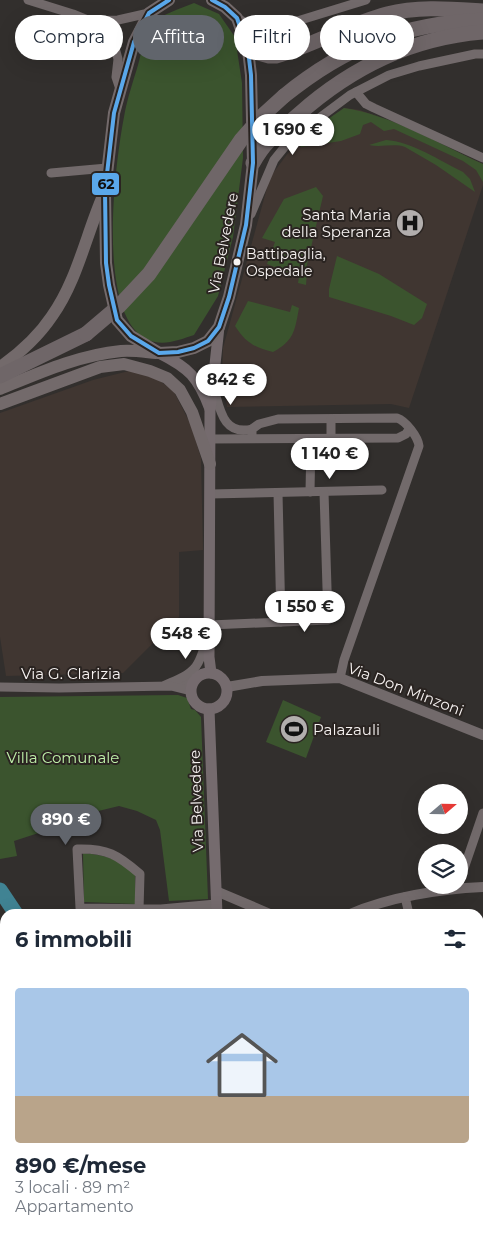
<!DOCTYPE html>
<html lang="it">
<head>
<meta charset="utf-8">
<style>
  body { margin:0; font-family:Montserrat,sans-serif; background:#f6f6f7; color:#1f2937; height:100vh; display:flex; flex-direction:column; font-size:19px; white-space:nowrap }
  * { box-sizing:border-box; margin:0 }
  p { font-size:16px; color:#747a83 }
  .icon { flex:none; width:28px; height:28px; fill:none; stroke:currentColor; stroke-width:2; stroke-linecap:round; stroke-linejoin:round }
  .map { position:relative; flex:1; overflow:hidden }
  .sheet { position:absolute; left:0px; top:909px; width:484px; height:336px; display:flex; flex-direction:column; background:#fff; border-radius:15px 15px 0 0; box-shadow:0 5px 20px #0002 }
  .sheet>* { flex:none }
  .top-card { position:absolute; left:15px; top:15px; width:454px; height:45px; display:flex; gap:10px }
  .needle { width:32px; rotate:70deg }
  .fabs { position:absolute; left:418px; top:784px; display:grid; gap:10px }
  .fabs a { display:grid; place-items:center; width:50px; height:50px; border-radius:50%; background:#fff; box-shadow:0 5px 20px #0002; font-size:25px }
  .price { position:absolute; translate:-50% -42px; padding:0 11px; border-radius:18px; background:#fff; color:#222; font-size:16px; line-height:32px; filter:drop-shadow(0 1px 2px #0008) }
  .price::after { content:''; position:absolute; left:50%; top:30px; width:15px; height:11px; margin-left:-8px; background:inherit; clip-path:polygon(0 0,100% 0,50% 100%) }
  .price.current { background:#61656c; color:#fff }
  ul { padding:0; list-style:none }
  li { display:grid; align-content:center; gap:10px; height:265px; padding:0 15px }
  li span { display:grid; place-items:center; height:155px; border-radius:5px; color:#555 }
  li>.icon { margin-inline-start:auto }
  span .icon { width:90px; height:90px; fill:#fffc; stroke-width:1 }
  li b { font-size:21px }
  h2 { display:flex; justify-content:space-between; align-items:center; height:60px; padding:0 15px; font-size:21px }
  .chip { padding:0 18px; border-radius:22px; background:#fff; box-shadow:0 5px 20px #0002; font-size:18px; line-height:45px }
  .chip.current { background:#61656c; color:#fff }
  .map>svg:first-child { display:block }
  .built { fill:#403631 }
  .green { fill:#3b542e }
  .lines { fill:none; stroke-linecap:round; stroke-linejoin:round }
  .river { stroke:#408393; stroke-width:15 }
  .minor { stroke:#726a6b; stroke-width:9 }
  .tertiary { stroke:#726a6b; stroke-width:10 }
  .secondary { stroke:#756b6e; stroke-width:11 }
  .primary { stroke:#736a6b; stroke-width:12 }
  .motorway { stroke:#6f6668; stroke-width:15 }
  .motorway-bridge { stroke:#6f6668; stroke-width:15 }
  .bus-1-casing { stroke:#2a2421; stroke-width:8 }
  .bus-1 { stroke:#5aa8eb; stroke-width:4 }
  .bus-dot { fill:#f7f3f2; stroke:#2a2421; stroke-width:2 }
  .labels { text-anchor:middle; dominant-baseline:central; stroke-width:4; stroke-linejoin:round; paint-order:stroke }
  .bus-label { font-size:14px; fill:#f7f3f2; stroke:#2a2421; text-anchor:start }
  .poi-label { font-size:15px; fill:#f7f3f2; stroke:#2a2421; text-anchor:end }
  .street-label { font-size:15px; fill:#f7f3f2; stroke:#2a2421 }
  .park-label { font-size:15px; fill:#c0f1aa; stroke:#2a2421 }
  .line-badge { stroke:#2a2421; stroke-width:2 }
  .pale-badge-label { font-size:14px; text-anchor:middle; font-weight:bold; fill:#111 }
</style>
</head>
<body>
<div class="map">
<svg width="483" height="1244" viewBox="0 0 483 1244">
  <rect width="100%" height="100%" fill="#322f2d"/>
  <!-- built -->
  <g class="built">
    <path d="M 344,108 L 360,110 L 393,122 L 483,164 L 483,185 L 409,408 L 391,404 L 227,407 L 222,374 L 223,348 L 270,177 L 298,140 Z"/>
    <path d="M 129,371 L 151,375 L 173,390 L 191,425 L 201,458 L 203,550 L 179,552 L 179,617 L 123,673 L 6,676 L 0,637 L 0,413 L 93,380 Z"/>
  </g>
  <!-- green -->
  <g class="green">
    <path d="M 194,3 L 219,14 L 235,37 L 242,83 L 243,158 L 233,237 L 218,296 L 194,335 C 179,340 162,347 146,339 C 96,313 115,163 124,117 C 127,99 133,82 138,65 C 141,56 145,31 150,25 C 162,14 179,9 194,3 Z"/>
    <path d="M 344,108 C 392,115 439,144 483,164 L 483,182 L 476,170 L 463,161 L 394,129 L 384,131 L 371,122 L 363,125 L 360,134 L 341,141 L 301,147 L 298,140 Z"/>
    <path d="M 386,140 C 411,141 440,161 463,172 L 470,179 L 475,192 L 436,165 L 405,147 C 393,143 381,148 369,145 Z"/>
    <path d="M 316,187 L 323,196 L 306,269 L 307,271 L 306,285 L 298,283 L 299,277 L 267,264 L 275,242 L 262,238 L 284,199 Z"/>
    <path d="M 337,256 L 379,274 L 427,304 L 422,318 L 414,325 L 391,316 L 329,297 L 329,289 Z"/>
    <path d="M 248,301 L 290,312 L 292,305 L 299,308 C 295,330 294,341 273,352 C 255,348 245,342 235,326 Z"/>
    <path d="M 178,695 L 187,698 L 191,709 L 195,710 L 201,717 L 208,899 L 169,901 L 160,830 L 156,820 L 137,811 L 119,806 L 90,813 L 60,826 L 14,841 L 17,856 L 0,859 L 0,697 Z"/>
    <path d="M 283,700 L 321,717 L 306,758 L 266,742 Z"/>
    <path d="M 83,853 C 109,856 115,858 135,874 L 136,904 L 84,902 Z"/>
    <path d="M 479,1079 L 483,1079 L 483,1147 L 479,1161 L 483,1162 L 483,1244 L 477,1244 L 473,1240 L 479,1240 Z"/>
  </g>
  <g class="lines">
    <!-- river -->
    <g class="river">
      <path d="M 0,890 L 16,914"/>
      <path d="M 463,1240 L 465,1244"/>
    </g>
    <!-- minor -->
    <g class="minor">
      <path d="M 28,0 L 73,14 L 90,21 L 103,34 L 115,48 L 118,59 L 116,77 L 120,89"/>
      <path d="M 237,18 L 255,28 L 268,30 L 366,0"/>
      <path d="M 90,21 L 118,20 L 149,13"/>
      <path d="M 356,92 L 366,104 L 374,108 L 483,158"/>
      <path d="M 51,173 L 107,168"/>
      <path d="M 251,214 L 274,160 L 291,139 L 350,95 L 389,75 L 419,66 L 475,54 L 483,54"/>
      <path d="M 214,389 C 220,409 223,436 252,429"/>
      <path d="M 252,438 L 252,429 L 259,424 L 278,419 L 397,418 C 406,421 418,437 419,446 L 344,660 L 340,678"/>
      <path d="M 211,439 L 398,438 L 406,434 L 409,429"/>
      <path d="M 331,439 L 331,419"/>
      <path d="M 310,492 L 311,439"/>
      <path d="M 278,493 L 281,622"/>
      <path d="M 210,494 L 382,490"/>
      <path d="M 210,625 L 328,620 L 324,492"/>
      <path d="M 176,684 L 196,679"/>
      <path d="M 165,685 C 176,680 192,675 198,663 C 203,654 204,645 209,637"/>
      <path d="M 0,687 L 59,688 L 171,686 L 191,691"/>
      <path d="M 459,883 L 483,813"/>
      <path d="M 405,897 L 409,914"/>
      <path d="M 139,914 L 139,910 L 140,874 C 118,855 107,848 77,849 L 80,908 L 161,909 L 216,904"/>
      <path d="M 0,1005 L 5,1013"/>
      <path d="M 479,1065 L 483,1066"/>
      <path d="M 0,1091 L 5,1094"/>
      <path d="M 0,1157 L 5,1159"/>
      <path d="M 0,1201 L 5,1194"/>
      <path d="M 116,1240 L 118,1244"/>
      <path d="M 222,1240 L 226,1244"/>
      <path d="M 299,1244 L 301,1240"/>
    </g>
    <!-- tertiary -->
    <g class="tertiary">
      <path d="M 227,687 L 262,681 L 340,678 L 483,735"/>
      <path d="M 216,891 L 270,914"/>
      <path d="M 350,914 C 389,897 440,889 483,887"/>
      <path d="M 160,1240 L 162,1244"/>
    </g>
    <!-- secondary -->
    <g class="secondary">
      <path d="M 159,353 C 189,368 198,377 210,409"/>
      <path d="M 211,673 L 209,657 L 210,411 L 219,327"/>
      <circle cx="209" cy="691" r="18"/>
      <path d="M 209,709 L 217,914"/>
      <path d="M 90,1244 L 96,1240"/>
    </g>
    <!-- primary -->
    <g class="primary">
      <path d="M 169,0 L 149,13 L 134,42 L 114,113 L 105,191 L 106,263 L 109,285 L 117,320 L 131,336 L 159,353 L 178,352 L 194,348 L 208,341 L 219,327 L 229,297 L 246,225 L 253,163 L 251,75 L 248,50 L 237,18 L 225,7 L 212,0"/>
      <path d="M 0,367 C 20,353 38,337 52,316 C 77,281 86,235 103,196"/>
      <path d="M 0,389 C 39,373 79,355 121,351 C 133,350 145,352 156,353"/>
      <path d="M 0,404 L 100,367 L 124,364 L 150,371 L 167,378 L 180,390 L 192,412 L 210,464"/>
    </g>
    <!-- motorway -->
    <g class="motorway">
      <path d="M 248,50 L 269,56 L 276,56 C 314,45 349,24 387,14 C 418,6 451,9 483,11"/>
      <path d="M 284,96 C 347,45 403,24 483,20"/>
      <path d="M 253,163 C 257,156 262,148 268,142 C 277,132 289,123 299,114 C 352,67 411,38 483,32"/>
      <path d="M 0,376 L 86,334"/>
    </g>
    <!-- motorway-bridge -->
    <path class="motorway-bridge" d="M 86,334 L 119,306 L 149,274 L 241,140 L 262,116 L 284,96"/>
    <defs>
      <path id="bus-1" d="M 169,0 L 149,13 L 134,42 L 114,113 L 105,191 L 106,263 L 109,285 L 117,320 L 131,336 L 159,353 L 178,352 L 194,348 L 208,341 L 219,327 L 229,297 L 246,225 L 253,163 L 251,75 L 248,50 L 237,18 L 225,7 L 212,0"/>
    </defs>
    <!-- bus-1 casing -->
    <use href="#bus-1" class="bus-1-casing"/>
    <!-- bus-1 -->
    <use href="#bus-1" class="bus-1"/>
  </g>
  <!-- icons -->
  <defs>
    <symbol id="hospital-disc" viewBox="-11 -11 22 22"><circle r="9.5" fill="#b2aead" stroke="#2a2421"/><path d="M-5-5h3v3.5h4V-5h3V5h-3V1.5h-4V5h-3Z" fill="#111"/></symbol>
    <symbol id="stadium-disc" viewBox="-11 -11 22 22"><circle r="9.5" fill="#b2aead" stroke="#2a2421"/><path d="M0-5a6.5 5 0 1 0 0 10a6.5 5 0 1 0 0-10ZM-3.5-1.8h7v3.6h-7Z" fill="#111"/></symbol>
  </defs>
  <g fill-rule="evenodd">
    <use href="#hospital-disc" x="394" y="207" width="32" height="32"/>
    <use href="#stadium-disc" x="278" y="713" width="32" height="32"/>
  </g>
  <!-- markers -->
  <circle class="bus-dot" cx="237" cy="262" r="4.5"/>
  <g class="labels">
    <!-- bus labels -->
    <g class="bus-label">
      <text x="246" y="254">Battipaglia,<tspan x="246" dy="17">Ospedale</tspan></text>
    </g>
    <!-- poi labels -->
    <g class="poi-label">
      <text x="391" y="214">Santa Maria<tspan x="391" dy="17">della Speranza</tspan></text>
      <text x="313" y="729" text-anchor="start">Palazauli</text>
    </g>
    <!-- street labels -->
    <g class="street-label">
      <text transform="translate(223 243) rotate(-79)">Via Belvedere</text>
      <text x="71" y="673">Via G. Clarizia</text>
      <text transform="translate(406 689) rotate(21)">Via Don Minzoni</text>
      <text transform="translate(196 801) rotate(-92)">Via Belvedere</text>
    </g>
    <!-- park labels -->
    <g class="park-label">
      <text x="63" y="757">Villa Comunale</text>
    </g>
  </g>
  <rect class="line-badge" x="91" y="172" width="29" height="24" rx="5" fill="#5aa8eb"/>
  <g class="pale-badge-label">
    <text x="106" y="189">62</text>
  </g>
</svg>
<div class="fabs">
<a><svg class="needle" viewBox="-14 -14 28 28"><path d="M0-13l5 13h-10z" fill="#e53935"/><path d="M0 13l5-13h-10z" fill="#747a83"/></svg></a>
<a><svg class="icon" aria-label="layers" viewBox="0 0 24 24"><path d="M12 4l9 5-9 5-9-5zM3 14l9 5 9-5"/></svg></a>
</div>
<b class="price" style="left:293px;top:156px">1 690 €</b>
<b class="price" style="left:231px;top:406px">842 €</b>
<b class="price" style="left:330px;top:480px">1 140 €</b>
<b class="price" style="left:305px;top:633px">1 550 €</b>
<b class="price" style="left:186px;top:660px">548 €</b>
<b class="price current" style="left:66px;top:846px">890 €</b>
<div class="top-card">
<a class="chip">Compra</a>
<a class="chip current">Affitta</a>
<a class="chip">Filtri</a>
<a class="chip">Nuovo</a>
</div>
<section class="sheet">
<h2>6 immobili<svg class="icon" aria-label="filters" viewBox="0 0 24 24"><path d="M4 7h16M4 17h16"/><circle cx="9" cy="7" r="2"/><circle cx="15" cy="17" r="2"/></svg></h2>
<ul>
<li><span style="background:linear-gradient(#a9c7e8 70%,#b9a48a 0)"><svg class="icon" aria-label="home" viewBox="0 0 24 24"><path d="M3 11l9-7 9 7M6 9v11h12V9"/></svg></span><div><b>890 €/mese</b><p>3 locali · 89 m²</p><p>Appartamento</p></div></li>
</ul>
</section>
</div>
</body>
</html>
